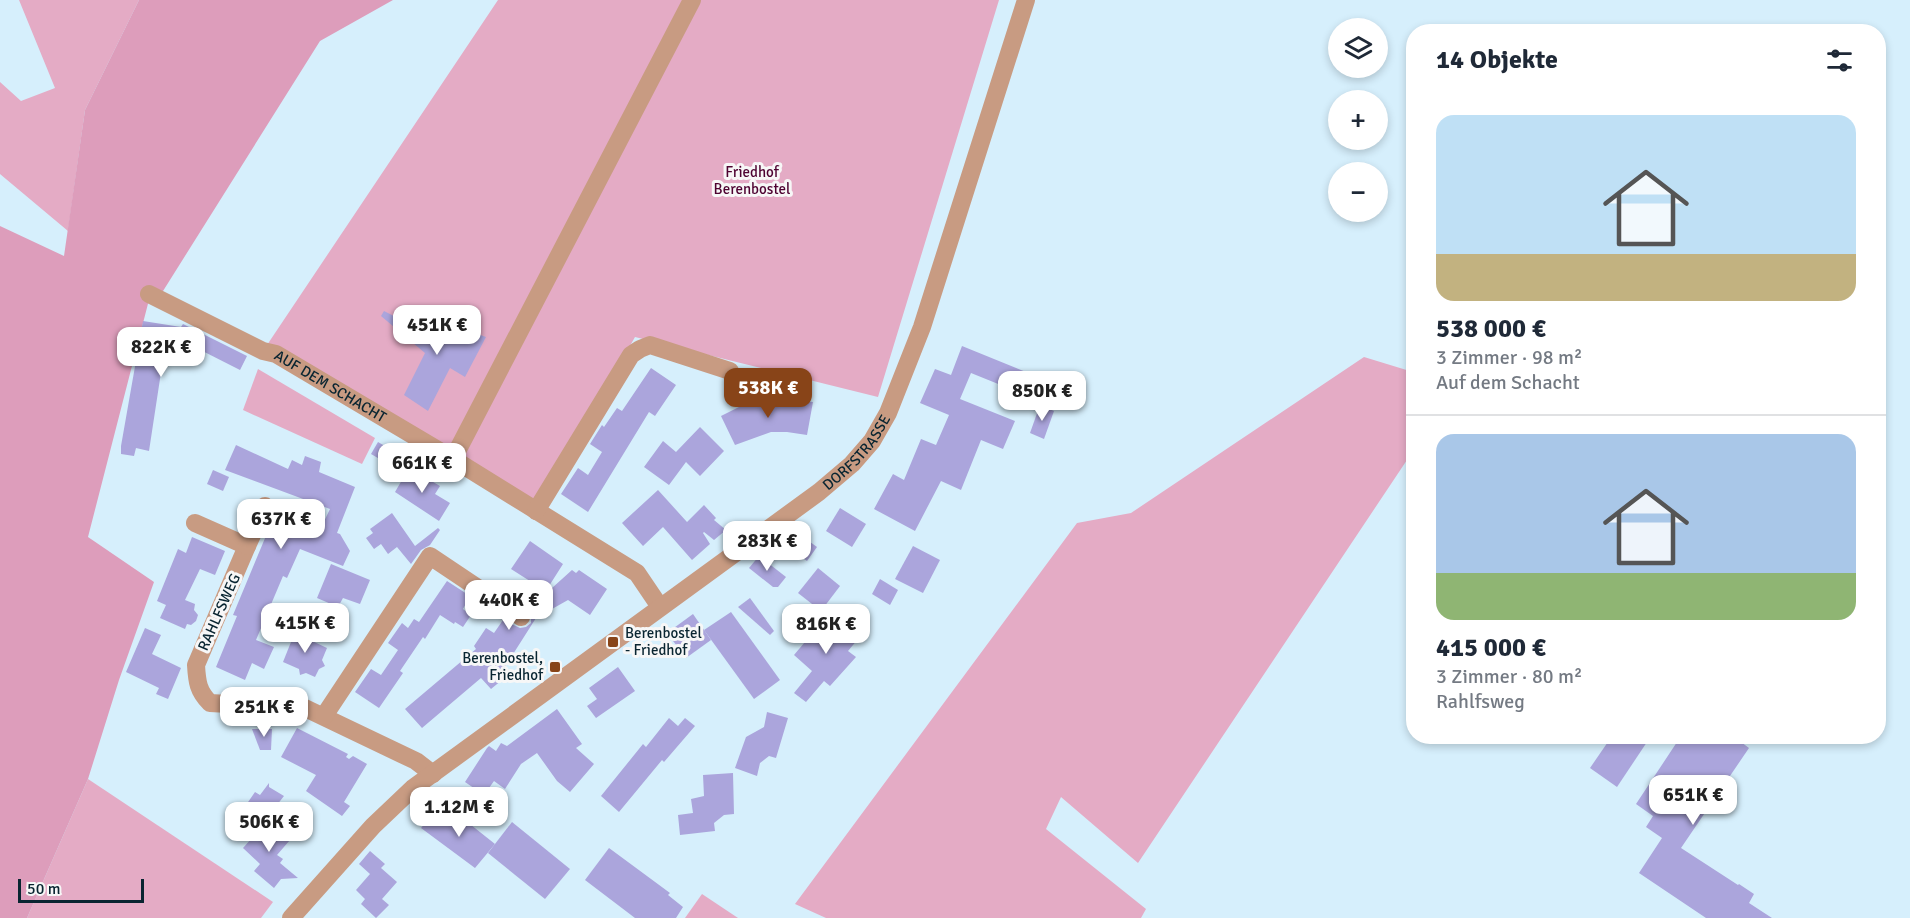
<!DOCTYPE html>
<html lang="de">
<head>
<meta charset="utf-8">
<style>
  body { margin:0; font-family:Signika,sans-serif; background:#f6f6f7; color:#1f2937; height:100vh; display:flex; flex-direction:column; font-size:22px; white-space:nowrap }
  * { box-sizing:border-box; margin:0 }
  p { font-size:20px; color:#747a83 }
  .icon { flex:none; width:33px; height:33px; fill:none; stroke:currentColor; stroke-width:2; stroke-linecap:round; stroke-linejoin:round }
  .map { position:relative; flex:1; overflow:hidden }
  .drawer { position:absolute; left:1406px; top:24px; width:480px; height:720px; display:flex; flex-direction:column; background:#fff; border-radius:24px; box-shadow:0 3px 9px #0003 }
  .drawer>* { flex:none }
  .fabs { position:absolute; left:1328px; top:18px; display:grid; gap:12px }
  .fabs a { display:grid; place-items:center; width:60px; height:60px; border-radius:50%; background:#fff; box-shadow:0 3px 9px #0003; font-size:30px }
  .scale { position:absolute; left:18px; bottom:15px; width:126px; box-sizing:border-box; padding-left:6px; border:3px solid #092531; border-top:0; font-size:16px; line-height:21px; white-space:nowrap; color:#092531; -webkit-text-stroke:4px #f7f7f7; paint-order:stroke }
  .price { position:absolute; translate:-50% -51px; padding:0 14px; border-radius:12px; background:#fff; color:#222; font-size:20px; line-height:39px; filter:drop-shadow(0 2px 3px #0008) }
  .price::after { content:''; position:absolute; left:50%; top:36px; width:18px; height:14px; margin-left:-9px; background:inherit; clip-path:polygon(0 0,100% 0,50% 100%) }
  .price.on { background:#884418; color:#fff }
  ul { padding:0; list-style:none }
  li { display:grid; align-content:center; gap:12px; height:318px; padding:0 30px }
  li+li { border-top:2px solid #e0e1e3 }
  li span { display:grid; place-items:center; height:186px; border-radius:18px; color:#555 }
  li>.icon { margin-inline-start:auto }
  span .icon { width:108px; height:108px; fill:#fffc; stroke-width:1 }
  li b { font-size:26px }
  h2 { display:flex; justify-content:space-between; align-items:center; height:72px; padding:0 30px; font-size:26px }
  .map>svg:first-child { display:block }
  .green { fill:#e4abc5 }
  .forest { fill:#dd9dbb }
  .building { fill:#aba5dc }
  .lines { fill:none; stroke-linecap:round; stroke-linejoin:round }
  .minor { stroke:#c89b82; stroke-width:18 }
  .poi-dot { fill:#884418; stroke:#f7f7f7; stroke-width:2 }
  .labels { text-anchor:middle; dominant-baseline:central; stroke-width:6; stroke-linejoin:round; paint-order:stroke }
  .park-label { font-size:15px; fill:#4e0231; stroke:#f7f7f7 }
  .street-label { font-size:15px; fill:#092531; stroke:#f7f7f7 }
  .poi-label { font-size:15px; fill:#092531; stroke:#f7f7f7; text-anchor:start }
</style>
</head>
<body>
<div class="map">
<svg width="1910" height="918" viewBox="0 0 1910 918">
  <rect width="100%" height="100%" fill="#d6effc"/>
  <!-- green -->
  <g class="green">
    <path d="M 19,0 L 139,0 L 85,110 L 68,231 L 0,174 L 0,82 L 21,101 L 55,88 Z"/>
    <path d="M 498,0 L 999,0 L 878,397 L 635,337 L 536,511 L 263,351 Z"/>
    <path d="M 1364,357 L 1413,372 L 1413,451 L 1138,863 L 1061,797 L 1046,829 L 1146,909 L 1141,918 L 826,918 L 795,904 L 1077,523 L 1131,513 Z"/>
    <path d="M 258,369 L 375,438 L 362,464 L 243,410 Z"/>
    <path d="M 88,779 L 273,902 L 261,918 L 27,918 Z"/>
    <path d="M 702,894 L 738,918 L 685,918 Z"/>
  </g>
  <!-- forest -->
  <path class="forest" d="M 139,0 L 393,0 L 320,41 L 158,299 L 151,292 L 88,537 L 154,582 L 119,680 L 88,779 L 27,918 L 0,918 L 0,226 L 64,256 L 85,110 Z"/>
  <!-- building -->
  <g class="building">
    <path d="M 384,311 L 427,333 L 435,319 L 486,337 L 465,377 L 450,368 L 428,411 L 404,395 L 425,353 L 381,316 Z"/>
    <path d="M 143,321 L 181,327 L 183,324 L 247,356 L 240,370 L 167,333 L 149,451 L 136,448 L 134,456 L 121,454 L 121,446 Z"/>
    <path d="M 962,346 L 1026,372 L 1025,374 L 1039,379 L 1037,382 L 1046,386 L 1040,401 L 971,373 L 960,399 L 1015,421 L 1003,449 L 981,440 L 961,490 L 941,481 L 915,531 L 874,509 L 893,474 L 904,480 L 921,439 L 936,445 L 949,415 L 920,403 L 935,369 L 951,375 Z"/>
    <path d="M 651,368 L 676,385 L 655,416 L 649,412 L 588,512 L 561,494 L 578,468 L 588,475 L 602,452 L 590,444 L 602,425 L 604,427 L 617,408 L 622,411 Z"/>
    <path d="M 789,399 L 813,402 L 807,435 L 787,432 L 771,432 L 735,445 L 721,416 L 741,406 L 765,401 Z"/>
    <path d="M 1040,405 L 1054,411 L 1044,439 L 1030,433 Z"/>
    <path d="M 700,427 L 724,451 L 700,476 L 686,462 L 669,485 L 644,467 L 663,441 L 676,452 Z"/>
    <path d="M 378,442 L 390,449 L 383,461 L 371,454 Z"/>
    <path d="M 236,445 L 288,469 L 292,460 L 302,465 L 305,456 L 321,462 L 319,472 L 355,487 L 337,533 L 340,534 L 350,551 L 343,566 L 300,549 L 287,578 L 283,576 L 256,640 L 274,647 L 264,669 L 252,663 L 245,680 L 216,667 L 237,616 L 233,615 L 268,531 L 282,536 L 286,526 L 316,538 L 330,509 L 225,470 Z"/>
    <path d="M 409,468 L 440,486 L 435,494 L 450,503 L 439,521 L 395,492 Z"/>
    <path d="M 213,470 L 229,477 L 223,491 L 207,484 Z"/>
    <path d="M 658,490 L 687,522 L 704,505 L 716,518 L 714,520 L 726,530 L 714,540 L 704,532 L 703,533 L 710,544 L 692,560 L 663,527 L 643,546 L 622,523 Z"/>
    <path d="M 840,508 L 866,524 L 852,547 L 826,531 Z"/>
    <path d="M 392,513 L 415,546 L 438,528 L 440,530 L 430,545 L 421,550 L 411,564 L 397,547 L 388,554 L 381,544 L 374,549 L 366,538 L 373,533 L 370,529 Z"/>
    <path d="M 791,528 L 817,547 L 807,561 L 781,542 Z"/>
    <path d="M 192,537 L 225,551 L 215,575 L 200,569 L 185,600 L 195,604 L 194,610 L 198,615 L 196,621 L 191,625 L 187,624 L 185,629 L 160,618 L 166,605 L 157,601 L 178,549 L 186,553 Z"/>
    <path d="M 530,541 L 563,564 L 549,586 L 552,588 L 572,570 L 576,573 L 579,570 L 607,589 L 590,615 L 568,600 L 536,618 L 499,676 L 502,680 L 491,689 L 481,678 L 422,728 L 405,709 L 476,649 L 474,646 L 486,628 L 494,633 L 503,620 L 520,628 L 526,627 L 531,623 L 531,612 L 519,602 L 533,583 L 511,569 Z"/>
    <path d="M 913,546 L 940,560 L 923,593 L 895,579 Z"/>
    <path d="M 759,556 L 786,577 L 778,587 L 773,587 L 749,568 Z"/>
    <path d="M 331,564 L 370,580 L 360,604 L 343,598 L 338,607 L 317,598 Z"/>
    <path d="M 818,568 L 840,586 L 821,611 L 798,593 Z"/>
    <path d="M 880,579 L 898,590 L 890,605 L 872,594 Z"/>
    <path d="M 447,581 L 470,596 L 463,609 L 471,615 L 463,627 L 455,622 L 454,624 L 440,615 L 425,639 L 423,637 L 400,671 L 403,673 L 379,708 L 355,692 L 371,669 L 381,675 L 398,650 L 388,643 L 402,623 L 408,628 L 414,619 L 419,622 Z"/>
    <path d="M 750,598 L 774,631 L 770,635 L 738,607 Z"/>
    <path d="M 731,612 L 780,680 L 754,699 L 704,630 Z"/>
    <path d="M 693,614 L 711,640 L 686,658 L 667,633 Z"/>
    <path d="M 826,617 L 842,630 L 850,622 L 863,633 L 848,651 L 856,657 L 830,686 L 824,681 L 806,702 L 794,693 L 812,671 L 794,655 Z"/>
    <path d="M 297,627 L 312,634 L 310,640 L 327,648 L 322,660 L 325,666 L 319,669 L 315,677 L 306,673 L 300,675 L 299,669 L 283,662 Z"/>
    <path d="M 145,628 L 161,635 L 152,654 L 181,668 L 168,699 L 156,694 L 159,688 L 126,672 Z"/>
    <path d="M 618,667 L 635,691 L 596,718 L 587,706 L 597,699 L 589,688 Z"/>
    <path d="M 557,709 L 582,744 L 576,748 L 594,764 L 570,792 L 557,781 L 537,753 L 521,764 L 505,789 L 494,781 L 484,795 L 465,782 L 487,748 L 489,746 L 496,751 L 501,743 L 507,746 Z"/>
    <path d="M 767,712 L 788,718 L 776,758 L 769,756 L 760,763 L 757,776 L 735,768 L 746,737 L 764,727 Z"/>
    <path d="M 669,718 L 678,726 L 685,718 L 695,726 L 664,762 L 662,760 L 619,812 L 601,796 L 643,744 L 646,747 Z"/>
    <path d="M 297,728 L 348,754 L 346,757 L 349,759 L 353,756 L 367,764 L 344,802 L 350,806 L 342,816 L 306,791 L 316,775 L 281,757 Z"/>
    <path d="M 252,729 L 272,729 L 271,750 L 260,750 Z"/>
    <path d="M 1612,736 L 1651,736 L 1617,787 L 1590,768 Z"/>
    <path d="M 1681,736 L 1733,736 L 1749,748 L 1681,848 L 1738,885 L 1739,884 L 1754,894 L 1749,903 L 1772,918 L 1706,918 L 1639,873 L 1662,838 L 1646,827 L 1653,816 L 1636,804 Z"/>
    <path d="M 733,773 L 734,814 L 724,815 L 714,823 L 715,831 L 680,835 L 678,815 L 693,813 L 691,799 L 704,796 L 703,775 Z"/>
    <path d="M 269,783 L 269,787 L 284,796 L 266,819 L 246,805 L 255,792 L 260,795 Z"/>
    <path d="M 436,810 L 455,825 L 461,817 L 495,844 L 475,868 L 421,828 Z"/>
    <path d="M 269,819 L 286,833 L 284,835 L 290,840 L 277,855 L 283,859 L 280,863 L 298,878 L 281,879 L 274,888 L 254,871 L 260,864 L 243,848 Z"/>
    <path d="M 512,822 L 570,869 L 545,899 L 488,853 Z"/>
    <path d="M 609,848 L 670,893 L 668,895 L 683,907 L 676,918 L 635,918 L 585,880 Z"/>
    <path d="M 370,851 L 385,864 L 381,868 L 397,882 L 382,899 L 389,905 L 376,918 L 361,904 L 365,899 L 356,890 L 370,874 L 359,864 Z"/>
  </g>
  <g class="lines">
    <!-- minor -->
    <g class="minor">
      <path id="s1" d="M 149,294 L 263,351 L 276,354 L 453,459 L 637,573 L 660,607"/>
      <path d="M 453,459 L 692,0"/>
      <path d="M 536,511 L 631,355 L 640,349 L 650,345 L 730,371"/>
      <path d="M 195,523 L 247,546 L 196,665 C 197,682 198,691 210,703 L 305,708 L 416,761 L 433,774"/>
      <path d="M 247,546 L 265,506"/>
      <path d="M 324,716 L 430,556 L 521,617"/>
      <path id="s2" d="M 291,918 L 373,826 L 413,788 L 819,492 L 852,464 L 872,441 L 888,413 L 922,327 L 1026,0"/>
    </g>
  </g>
  <!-- markers -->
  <g class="poi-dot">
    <rect x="607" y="636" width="12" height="12" rx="3"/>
    <rect x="549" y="661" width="12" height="12" rx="3"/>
  </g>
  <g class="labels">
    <!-- park labels -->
    <g class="park-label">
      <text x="752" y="172">Friedhof<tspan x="752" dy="17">Berenbostel</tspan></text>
    </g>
    <!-- street labels -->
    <g class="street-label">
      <text stroke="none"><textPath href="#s1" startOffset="204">AUF DEM SCHACHT</textPath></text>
      <text stroke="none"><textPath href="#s2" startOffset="736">DORFSTRASSE</textPath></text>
      <text transform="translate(219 612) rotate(-66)">RAHLFSWEG</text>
    </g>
    <!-- poi labels -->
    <g class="poi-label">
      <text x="625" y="633">Berenbostel<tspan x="625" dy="17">- Friedhof</tspan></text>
      <text x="543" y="658" text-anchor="end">Berenbostel,<tspan x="543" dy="17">Friedhof</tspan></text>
    </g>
  </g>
</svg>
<div class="fabs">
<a><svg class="icon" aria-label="layers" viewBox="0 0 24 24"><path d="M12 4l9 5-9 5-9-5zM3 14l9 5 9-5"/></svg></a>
<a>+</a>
<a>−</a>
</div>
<div class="scale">50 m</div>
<b class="price" style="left:437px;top:356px">451K €</b>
<b class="price" style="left:161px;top:378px">822K €</b>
<b class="price on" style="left:768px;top:419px">538K €</b>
<b class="price" style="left:1042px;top:422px">850K €</b>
<b class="price" style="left:422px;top:494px">661K €</b>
<b class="price" style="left:281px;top:550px">637K €</b>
<b class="price" style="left:767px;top:572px">283K €</b>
<b class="price" style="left:509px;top:631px">440K €</b>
<b class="price" style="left:305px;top:654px">415K €</b>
<b class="price" style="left:826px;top:655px">816K €</b>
<b class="price" style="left:264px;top:738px">251K €</b>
<b class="price" style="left:1693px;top:826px">651K €</b>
<b class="price" style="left:459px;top:838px">1.12M €</b>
<b class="price" style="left:269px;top:853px">506K €</b>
<section class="drawer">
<h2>14 Objekte<svg class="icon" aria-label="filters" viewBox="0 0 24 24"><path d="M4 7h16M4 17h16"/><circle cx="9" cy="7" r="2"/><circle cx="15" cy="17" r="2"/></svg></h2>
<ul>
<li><span style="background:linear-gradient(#bfe0f5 75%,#c2b280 0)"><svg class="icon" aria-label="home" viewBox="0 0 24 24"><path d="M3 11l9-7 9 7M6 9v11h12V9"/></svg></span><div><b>538 000 €</b><p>3 Zimmer · 98 m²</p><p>Auf dem Schacht</p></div></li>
<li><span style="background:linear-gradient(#a9c7e8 75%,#8fb573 0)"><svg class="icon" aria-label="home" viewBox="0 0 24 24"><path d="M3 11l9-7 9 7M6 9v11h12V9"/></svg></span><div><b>415 000 €</b><p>3 Zimmer · 80 m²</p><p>Rahlfsweg</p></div></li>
</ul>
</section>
</div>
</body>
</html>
